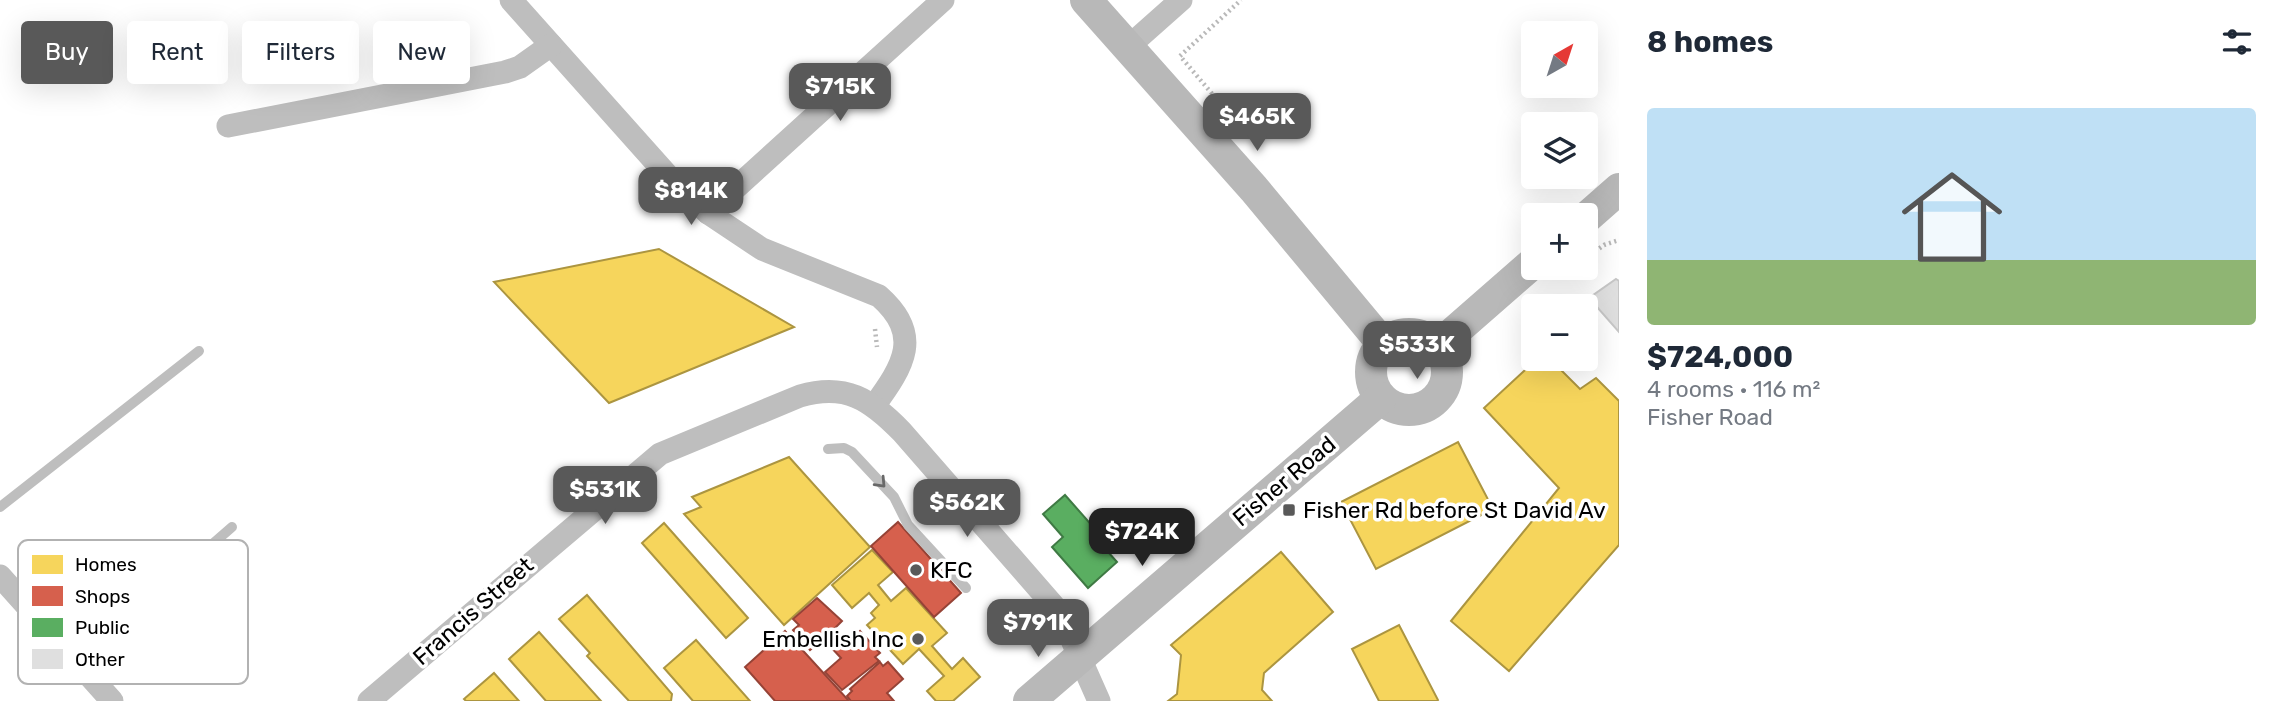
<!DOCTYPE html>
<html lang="en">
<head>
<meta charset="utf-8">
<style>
  body { margin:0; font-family:Rubik,sans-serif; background:#f6f6f7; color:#1f2937; height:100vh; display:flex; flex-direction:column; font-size:26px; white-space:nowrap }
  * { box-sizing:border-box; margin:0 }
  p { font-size:23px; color:#747a83 }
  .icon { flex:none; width:38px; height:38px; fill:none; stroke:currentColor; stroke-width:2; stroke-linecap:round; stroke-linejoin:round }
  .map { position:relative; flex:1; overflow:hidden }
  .side { display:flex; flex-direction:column; background:#fff; width:665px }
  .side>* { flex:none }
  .hud { position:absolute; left:21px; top:21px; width:665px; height:63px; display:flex; gap:14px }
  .needle { width:46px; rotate:39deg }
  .buttons { position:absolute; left:1521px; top:21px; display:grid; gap:14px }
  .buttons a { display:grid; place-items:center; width:77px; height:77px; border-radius:7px; background:#fff; box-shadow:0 7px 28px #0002; font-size:35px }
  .price { position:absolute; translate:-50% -60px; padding:0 16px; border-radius:14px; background:#595959; color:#fff; font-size:23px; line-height:46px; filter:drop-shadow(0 2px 4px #0008) }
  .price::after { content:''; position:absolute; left:50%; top:42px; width:21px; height:16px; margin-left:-10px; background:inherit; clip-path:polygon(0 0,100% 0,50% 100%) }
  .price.current { background:#222; color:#fff }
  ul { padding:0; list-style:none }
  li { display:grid; align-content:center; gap:14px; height:371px; padding:0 28px }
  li+li { border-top:2px solid #e0e1e3 }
  li span { display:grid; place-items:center; height:217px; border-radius:7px; color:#555 }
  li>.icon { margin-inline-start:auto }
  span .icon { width:126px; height:126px; fill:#fffc; stroke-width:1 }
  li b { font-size:30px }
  h2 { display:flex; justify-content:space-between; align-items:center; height:84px; padding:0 28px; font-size:30px }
  .chip { padding:0 24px; border-radius:7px; background:#fff; box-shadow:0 7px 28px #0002; font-size:24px; line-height:63px }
  .chip.current { background:#595959; color:#fff }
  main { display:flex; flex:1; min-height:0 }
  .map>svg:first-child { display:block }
  .homes { fill:#f6d55c; stroke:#ac9540; stroke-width:2 }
  .shops { fill:#d6604d; stroke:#964336; stroke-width:2 }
  .public { fill:#5aae61; stroke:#3f7a44; stroke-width:2 }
  .building { fill:#dfdfdf; stroke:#c7c7c7; stroke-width:2 }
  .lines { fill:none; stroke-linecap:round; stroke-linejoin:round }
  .path { stroke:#b9b9b9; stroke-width:4.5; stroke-dasharray:2 3.5; stroke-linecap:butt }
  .lane { stroke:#bebebe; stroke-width:10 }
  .street { stroke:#bebebe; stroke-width:23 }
  .secondary { stroke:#b8b8b8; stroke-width:32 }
  .oneway { stroke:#686868 }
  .poi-dot { fill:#595959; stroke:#fff; stroke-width:2.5 }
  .labels { text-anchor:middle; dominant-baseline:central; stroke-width:7; stroke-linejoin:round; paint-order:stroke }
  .street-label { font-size:23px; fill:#000; stroke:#fff }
  .poi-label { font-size:23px; fill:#000; stroke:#fff; text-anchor:start }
  .key { fill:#fff; stroke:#b2b2b2; stroke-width:2 }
  .key-label { font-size:19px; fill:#000 }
</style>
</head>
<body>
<main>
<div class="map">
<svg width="1619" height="701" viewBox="0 0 1619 701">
  <rect width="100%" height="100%" fill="#fff"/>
  <!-- homes -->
  <g class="homes">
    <path d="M 659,249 L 794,327 L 609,403 L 494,282 Z"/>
    <path d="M 1537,359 L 1550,359 L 1580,389 L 1596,378 L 1619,401 L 1619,545 L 1509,671 L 1451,621 L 1559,488 L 1484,408 Z"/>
    <path d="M 1458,442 L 1493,509 L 1376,569 L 1341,502 Z"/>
    <path d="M 789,457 L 870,547 L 784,625 L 684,514 L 701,507 L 692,497 Z"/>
    <path d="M 664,523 L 748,618 L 726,638 L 642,543 Z"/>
    <path d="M 872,550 L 893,572 L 878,585 L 891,601 L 906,588 L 947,633 L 932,646 L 952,669 L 963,658 L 980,677 L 953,701 L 936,701 L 927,691 L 944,676 L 919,649 L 903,664 L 867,625 L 875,618 L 871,613 L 879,605 L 869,593 L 852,608 L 832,585 Z"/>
    <path d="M 1281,552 L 1333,612 L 1264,673 L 1262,690 L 1272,701 L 1168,701 L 1177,694 L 1181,655 L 1171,645 Z"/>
    <path d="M 587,595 L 672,694 L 671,701 L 629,701 L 587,656 L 590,653 L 559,619 Z"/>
    <path d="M 1399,625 L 1438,700 L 1437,701 L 1379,701 L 1352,649 Z"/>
    <path d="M 539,632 L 601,701 L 546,701 L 509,659 Z"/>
    <path d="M 696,640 L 750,701 L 693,701 L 664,668 Z"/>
    <path d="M 494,673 L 519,701 L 466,701 L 464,699 Z"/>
  </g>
  <!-- shops -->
  <g class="shops">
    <path d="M 898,522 L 961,593 L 934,617 L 871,546 Z"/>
    <path d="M 817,598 L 842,621 L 832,631 L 837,636 L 828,644 L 823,639 L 810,650 L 793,630 L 799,625 L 793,619 Z"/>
    <path d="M 785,631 L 849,701 L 775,701 L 745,667 Z"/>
    <path d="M 860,631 L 880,653 L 875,657 L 879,661 L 842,690 L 825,672 L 841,658 L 828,644 L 837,636 L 844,645 Z"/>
    <path d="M 880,662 L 883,666 L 888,662 L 903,679 L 887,693 L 894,701 L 851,701 L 847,696 L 852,691 L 850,689 Z"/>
  </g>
  <!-- public -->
  <path class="public" d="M 1065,495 L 1095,529 L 1091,533 L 1117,562 L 1088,588 L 1052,547 L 1063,537 L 1043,514 Z"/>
  <!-- building -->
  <path class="building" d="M 1616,279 L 1619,281 L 1619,332 L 1589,298 Z"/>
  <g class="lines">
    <!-- path -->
    <g class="path">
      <path d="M 1237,123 L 1180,56 L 1241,0"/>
      <path d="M 1586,258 L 1604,245 L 1619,240"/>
      <path d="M 875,329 L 877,347"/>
    </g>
    <!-- lane -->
    <g class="lane">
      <path d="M 828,449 L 844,448 L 852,452 L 894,497 L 908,525 L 966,588"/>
      <path d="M 0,507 L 199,351"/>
      <path d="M 77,662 L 232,527"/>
    </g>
    <!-- street -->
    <g class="street">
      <path d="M 511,0 L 669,177 L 708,213 L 762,249 L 879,296 C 923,335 904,365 874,406"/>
      <path d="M 1128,47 L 1181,0"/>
      <path d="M 228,126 L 505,72 L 520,67 L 551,45"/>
      <path d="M 708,213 L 943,0"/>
      <path d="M 0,576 L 112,701"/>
      <path d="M 369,701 L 660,454 L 800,396 C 846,383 870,399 902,432 L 1060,613 L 1099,701"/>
    </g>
    <!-- secondary -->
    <g class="secondary">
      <path d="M 1086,0 L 1254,189 L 1383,344"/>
      <path d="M 1586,218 L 1619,189"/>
      <circle cx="1409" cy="372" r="38"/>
      <path d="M 1438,346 L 1533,263"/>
      <path d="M 1029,701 L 1381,398"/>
    </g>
  </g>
  <!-- one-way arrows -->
  <defs><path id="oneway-chevron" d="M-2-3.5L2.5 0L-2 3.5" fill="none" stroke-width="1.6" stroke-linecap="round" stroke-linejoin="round" transform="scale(1.75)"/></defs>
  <use class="oneway" href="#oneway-chevron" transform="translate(881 483) rotate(47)"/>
  <!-- markers -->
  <g class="poi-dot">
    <rect x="1282" y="503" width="14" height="14" rx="3.5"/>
    <circle cx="916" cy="570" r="7"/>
    <circle cx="918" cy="639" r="7"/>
  </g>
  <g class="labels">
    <!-- street labels -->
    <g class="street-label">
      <text transform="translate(1284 481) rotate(-40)">Fisher Road</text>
      <text transform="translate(473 611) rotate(-41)">Francis Street</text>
    </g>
    <!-- poi labels -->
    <g class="poi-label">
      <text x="1303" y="510">Fisher Rd before St David Av</text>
      <text x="930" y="570">KFC</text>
      <text x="904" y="639" text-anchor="end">Embellish Inc</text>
    </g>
  </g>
  <!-- legend -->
  <rect x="18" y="540" width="230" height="144" rx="10" class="key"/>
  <rect x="32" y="555" width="31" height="19" fill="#f6d55c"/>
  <rect x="32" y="586" width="31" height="20" fill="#d6604d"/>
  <rect x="32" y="618" width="31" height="19" fill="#5aae61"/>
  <rect x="32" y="649" width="31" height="20" fill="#dfdfdf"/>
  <g class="key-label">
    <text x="75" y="571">Homes</text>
    <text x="75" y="603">Shops</text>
    <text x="75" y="634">Public</text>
    <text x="75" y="666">Other</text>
  </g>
</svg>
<div class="buttons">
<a><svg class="needle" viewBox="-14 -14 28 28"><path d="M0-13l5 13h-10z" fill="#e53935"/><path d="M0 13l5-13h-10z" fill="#747a83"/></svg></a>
<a><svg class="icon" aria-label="layers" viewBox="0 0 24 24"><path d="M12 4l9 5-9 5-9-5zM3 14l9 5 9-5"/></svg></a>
<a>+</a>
<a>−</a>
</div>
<b class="price" style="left:840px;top:123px">$715K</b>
<b class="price" style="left:1257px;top:153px">$465K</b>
<b class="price" style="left:691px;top:227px">$814K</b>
<b class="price" style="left:1417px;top:381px">$533K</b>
<b class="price" style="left:605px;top:526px">$531K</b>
<b class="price" style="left:967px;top:539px">$562K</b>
<b class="price current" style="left:1142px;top:568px">$724K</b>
<b class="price" style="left:1038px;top:659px">$791K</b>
<div class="hud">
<a class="chip current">Buy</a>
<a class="chip">Rent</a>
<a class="chip">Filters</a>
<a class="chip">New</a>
</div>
</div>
<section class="side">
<h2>8 homes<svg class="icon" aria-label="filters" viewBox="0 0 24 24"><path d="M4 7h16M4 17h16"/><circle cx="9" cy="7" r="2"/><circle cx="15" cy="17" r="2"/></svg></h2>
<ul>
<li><span style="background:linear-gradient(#bfe0f5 70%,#8fb573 0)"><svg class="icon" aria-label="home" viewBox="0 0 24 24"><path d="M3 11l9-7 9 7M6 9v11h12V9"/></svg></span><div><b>$724,000</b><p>4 rooms · 116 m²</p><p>Fisher Road</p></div></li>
</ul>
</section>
</main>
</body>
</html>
